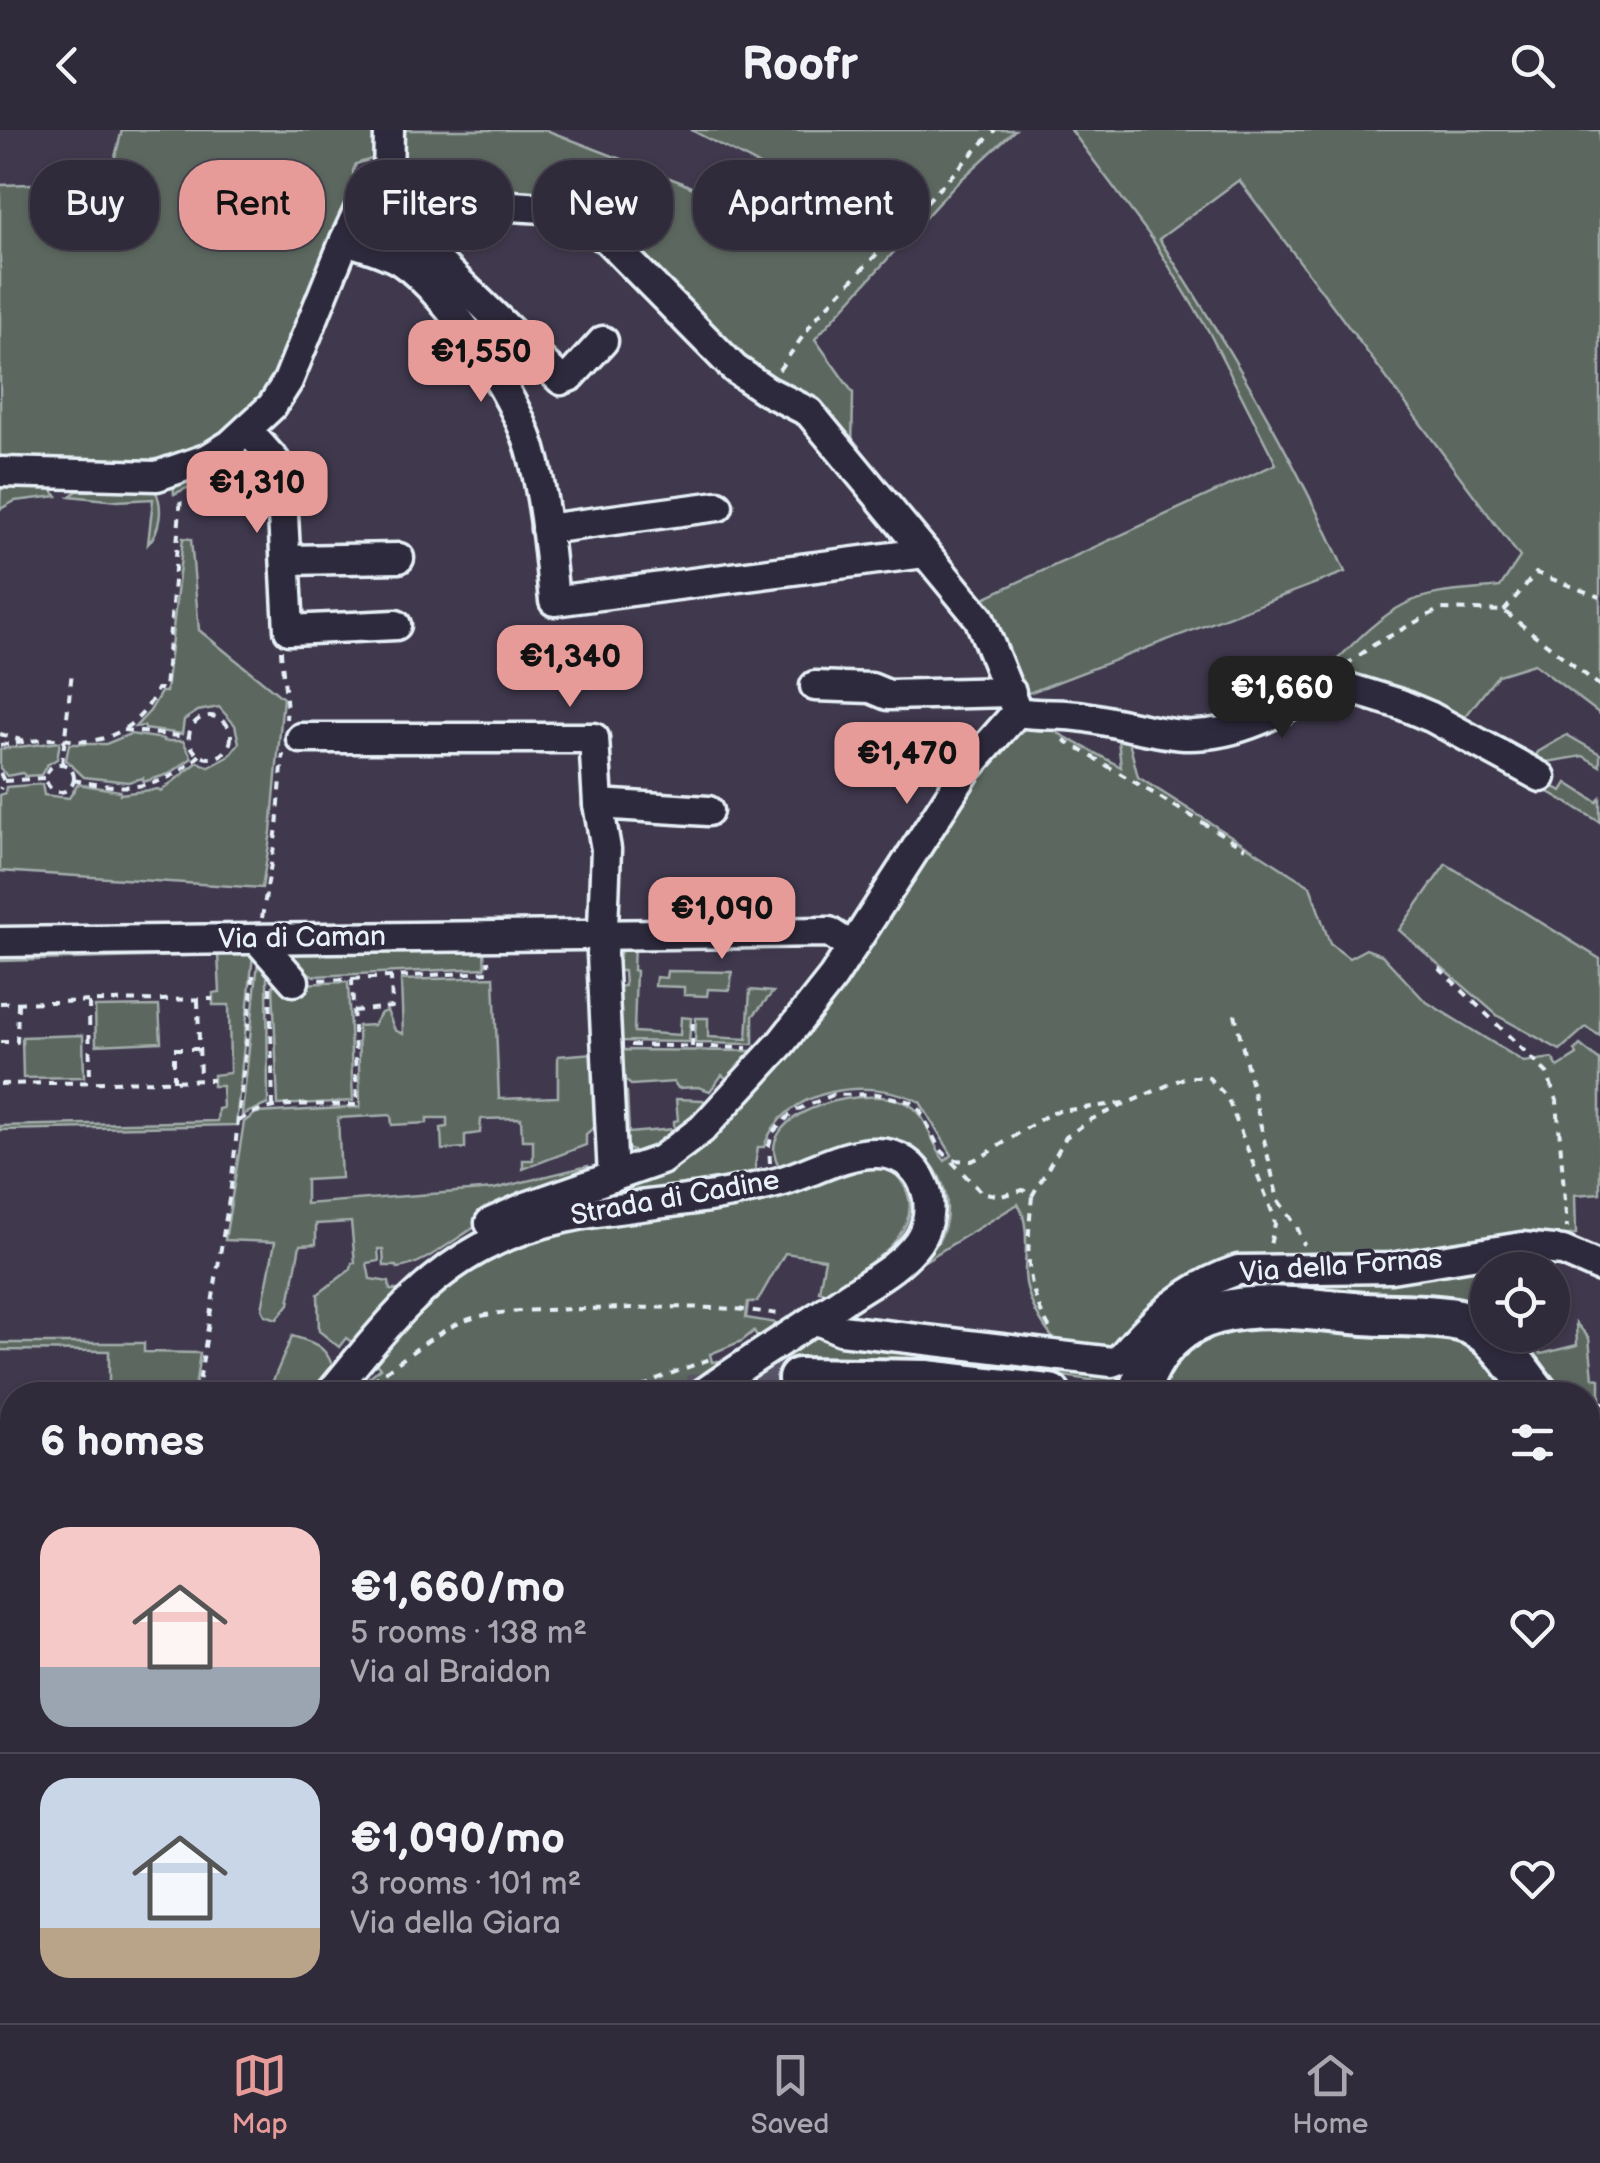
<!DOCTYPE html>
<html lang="en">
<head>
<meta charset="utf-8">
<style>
  body { margin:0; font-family:"Balsamiq Sans",sans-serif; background:#3c3745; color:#f1f3f6; height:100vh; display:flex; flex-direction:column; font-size:38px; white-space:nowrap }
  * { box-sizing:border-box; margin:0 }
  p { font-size:32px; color:#a8a7af }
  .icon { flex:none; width:55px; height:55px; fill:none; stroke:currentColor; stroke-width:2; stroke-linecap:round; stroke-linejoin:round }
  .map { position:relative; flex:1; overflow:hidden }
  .sheet { position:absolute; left:0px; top:1252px; width:1600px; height:642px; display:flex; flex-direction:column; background:#302b3a; border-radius:40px 40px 0 0; box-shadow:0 2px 8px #0004,0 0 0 2px #4b4754 }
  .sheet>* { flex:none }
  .hud { position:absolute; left:30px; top:30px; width:1000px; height:90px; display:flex; gap:20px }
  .fabs { position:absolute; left:1470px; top:1122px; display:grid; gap:20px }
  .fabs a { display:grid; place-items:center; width:100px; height:100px; border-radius:50%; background:#302b3a; box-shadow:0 2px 8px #0004,0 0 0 2px #4b4754; font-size:50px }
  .price { position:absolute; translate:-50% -85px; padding:0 22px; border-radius:20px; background:#e69b98; color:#111; font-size:32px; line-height:65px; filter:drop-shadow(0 2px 5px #0008) }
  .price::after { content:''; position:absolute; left:50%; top:60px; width:30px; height:22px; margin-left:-15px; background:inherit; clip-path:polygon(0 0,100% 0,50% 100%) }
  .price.current { background:#222; color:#fff }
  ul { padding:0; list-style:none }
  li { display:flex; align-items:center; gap:30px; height:250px; padding:0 40px }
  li+li { border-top:2px solid #4b4754 }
  li span { display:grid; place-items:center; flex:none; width:280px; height:200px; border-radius:30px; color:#555 }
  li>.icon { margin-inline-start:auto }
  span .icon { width:120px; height:120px; fill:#fffc; stroke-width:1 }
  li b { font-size:42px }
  h2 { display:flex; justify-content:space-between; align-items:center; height:120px; padding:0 40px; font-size:42px }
  .pill { padding:0 35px; border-radius:40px; background:#302b3a; box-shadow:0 2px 8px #0004,0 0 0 2px #4b4754; font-size:35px; line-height:90px }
  .pill.current { background:#e69b98; color:#111 }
  header { display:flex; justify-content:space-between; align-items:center; height:130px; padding:0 40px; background:#302b3a; font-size:45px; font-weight:800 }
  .tabs { display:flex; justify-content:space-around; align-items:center; height:140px; border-top:2px solid #4b4754; background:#302b3a; font-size:28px; color:#a8a7af }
  .tabs a { display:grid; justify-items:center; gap:5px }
  .tabs .current { color:#e69b98 }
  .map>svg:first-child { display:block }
  .green { fill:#5c685e; stroke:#a2acab; stroke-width:2.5 }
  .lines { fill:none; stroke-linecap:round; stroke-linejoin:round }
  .highway-tunnel { stroke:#595568; stroke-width:40; stroke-dasharray:40 20; stroke-linecap:butt }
  .minor-casing { stroke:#e8f1f8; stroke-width:35 }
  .major-casing { stroke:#e8f1f8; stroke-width:42 }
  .highway-casing { stroke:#e8f1f8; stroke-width:48 }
  .path { stroke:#e8f1f8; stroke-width:4; stroke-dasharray:8 8; stroke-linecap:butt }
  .minor { stroke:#2f2a3d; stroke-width:28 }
  .major { stroke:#2f2a3d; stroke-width:35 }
  .highway { stroke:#2f2a3d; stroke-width:40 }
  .labels { text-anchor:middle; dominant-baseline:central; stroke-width:8; stroke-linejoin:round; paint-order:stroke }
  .street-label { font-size:28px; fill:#e8f1f8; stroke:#2f2a3d }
</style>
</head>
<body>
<header><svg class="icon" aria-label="back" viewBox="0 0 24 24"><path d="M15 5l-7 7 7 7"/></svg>Roofr<svg class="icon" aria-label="search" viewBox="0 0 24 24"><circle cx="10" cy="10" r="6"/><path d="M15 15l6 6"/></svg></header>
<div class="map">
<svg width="1600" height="1893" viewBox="0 0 1600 1893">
  <rect width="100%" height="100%" fill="#40394e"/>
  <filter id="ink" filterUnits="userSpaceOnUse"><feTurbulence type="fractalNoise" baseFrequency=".01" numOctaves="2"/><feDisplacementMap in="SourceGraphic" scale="20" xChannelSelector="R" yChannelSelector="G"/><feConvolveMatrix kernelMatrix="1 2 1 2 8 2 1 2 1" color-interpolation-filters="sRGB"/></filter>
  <g filter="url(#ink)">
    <!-- green -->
    <g class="green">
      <path d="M 122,0 L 384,0 L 384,25 L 356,34 L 353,41 L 355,61 L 271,260 L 258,278 L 203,318 L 156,333 L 0,333 L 0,55 L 64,53 L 106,62 Z"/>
      <path d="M 393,0 L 546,0 L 680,52 L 715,68 L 723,77 L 759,35 L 691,0 L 1015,0 L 952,58 L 815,209 L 853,263 L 852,322 L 744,240 L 618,109 L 405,50 L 406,36 L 401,35 Z"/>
      <path d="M 1071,0 L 1600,0 L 1600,584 L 1534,534 L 1498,545 L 1458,596 L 1338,549 L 1331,536 C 1353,514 1377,488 1405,474 C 1432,460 1470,461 1500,457 L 1520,427 L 1239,50 L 1159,109 C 1228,215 1294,326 1345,442 L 1021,566 L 975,472 L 1276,334 L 1208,200 L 1153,110 Z"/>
      <path d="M 387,67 L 415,70 L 430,98 L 426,101 L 417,98 L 404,115 L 372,104 L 366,98 Z"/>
      <path d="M 234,327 L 263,345 L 269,360 L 190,365 L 189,357 L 174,364 L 173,353 Z"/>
      <path d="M 1,356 L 51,358 L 57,366 L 15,371 L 0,379 Z"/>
      <path d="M 155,360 C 164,377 160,401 148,414 L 153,369 L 117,371 L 70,366 L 77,361 Z"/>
      <path d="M 183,408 L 191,409 L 199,500 L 283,568 L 271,702 L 262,758 L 0,741 L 0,665 L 5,663 L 6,657 L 42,654 L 44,665 L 69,668 L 78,654 L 120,661 L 120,664 L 158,659 L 161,661 L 198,632 L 209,637 L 228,627 L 239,613 L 235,595 L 219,577 L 198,581 L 184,590 L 182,604 L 145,599 L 144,596 L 135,597 L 150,581 L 161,562 L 166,562 Z"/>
      <path d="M 1019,593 L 1043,595 L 1121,637 L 1117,600 L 1125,596 L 1138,647 L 1310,756 L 1330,814 L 1349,828 L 1366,819 L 1382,825 L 1425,871 L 1524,932 L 1552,928 L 1558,937 L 1577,925 L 1575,920 L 1580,915 L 1600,931 L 1600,1063 L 1575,1065 L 1576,1104 L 1427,1126 L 1255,1133 L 1120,1219 L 1059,1215 C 1042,1197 1026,1169 1025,1144 C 1025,1121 1030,1094 1018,1074 L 905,1143 C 917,1134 931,1125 938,1112 C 963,1070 933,1011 885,1009 C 850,1007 814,1029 782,1041 C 740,981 879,948 914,978 C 929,991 932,1016 945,1031 L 952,1025 L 920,972 C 870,946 783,957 764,1017 L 758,1017 L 755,1036 L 758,1047 L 536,1080 L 696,1012 L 972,641 Z"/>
      <path d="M 130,604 L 164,609 L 164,611 L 183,611 L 192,628 L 169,644 L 143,652 L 143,648 L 128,652 L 84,647 L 66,630 L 69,614 L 106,614 Z"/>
      <path d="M 1567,605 L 1600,624 L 1600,636 L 1583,626 L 1547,632 L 1538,640 L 1529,636 L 1538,622 Z"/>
      <path d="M 60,612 L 57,629 L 47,635 L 41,645 L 25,646 L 23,643 L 7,646 L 0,638 L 0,619 Z"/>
      <path d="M 1498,632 L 1562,661 L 1567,653 L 1597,672 L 1600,668 L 1600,692 Z"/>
      <path d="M 1446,734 L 1600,829 L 1600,906 L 1586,897 L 1560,920 L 1498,886 L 1399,800 Z"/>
      <path d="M 634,814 L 633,840 L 636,841 L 634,902 L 680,905 L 681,887 L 691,888 L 689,912 L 619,911 L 617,857 L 625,856 L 624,841 L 617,841 L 621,819 Z"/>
      <path d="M 484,821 L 485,838 L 314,846 L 276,824 Z"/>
      <path d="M 259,822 L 277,847 L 267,848 L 268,974 L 242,985 Z"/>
      <path d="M 253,824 L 236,995 L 0,1000 L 0,996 L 217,991 L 218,979 L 223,978 L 222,956 L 213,956 L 213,945 L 230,943 L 229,875 L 213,875 L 213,863 L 220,862 L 218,825 L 0,831 L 0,826 Z"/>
      <path d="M 667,841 L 732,842 L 730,860 L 708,859 L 707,866 L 684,865 L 684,857 L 655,856 L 656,847 L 666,848 Z"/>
      <path d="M 494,847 L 499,969 L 558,967 L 558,926 L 593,923 L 597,995 L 586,1004 L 586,1015 L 523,1039 L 523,1030 L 533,1030 L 533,1010 L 522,1010 L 521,988 L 481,989 L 480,1003 L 465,1005 L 465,1018 L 442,1020 L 441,998 L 447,997 L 447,988 L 427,988 L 427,993 L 392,995 L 391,985 L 338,988 L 341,1048 L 306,1050 L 306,1074 L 494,1059 L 588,1036 L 589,1050 C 557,1062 523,1072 492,1087 C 462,1102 426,1136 397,1138 L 396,1136 L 384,1136 L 383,1119 L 378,1119 L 379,1131 L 367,1133 L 370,1149 L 389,1152 L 390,1160 L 398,1160 L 393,1172 L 356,1215 L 346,1208 L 339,1217 L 319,1201 L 318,1164 L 351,1139 L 352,1133 L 355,1133 L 351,1092 L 316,1094 L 316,1114 L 300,1115 L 289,1174 L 277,1189 L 265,1185 L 262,1179 L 275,1112 L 225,1110 L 244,992 L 256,983 L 360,977 L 358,896 L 373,895 L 381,883 L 387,881 L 395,900 L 403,904 L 401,850 Z"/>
      <path d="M 348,852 L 353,971 L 278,975 L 273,855 Z"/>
      <path d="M 750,860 L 773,862 L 753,886 L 753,914 L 695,913 L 696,888 L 708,888 L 708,907 L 747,909 Z"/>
      <path d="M 159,876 L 161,912 L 96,915 L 95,877 Z"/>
      <path d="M 83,905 L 84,947 L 23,948 L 22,907 Z"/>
      <path d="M 615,920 L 763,921 L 735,955 L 722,945 L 710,961 L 698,957 L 678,958 L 674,952 L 631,955 L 625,950 L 617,950 Z"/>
      <path d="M 622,958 L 627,962 L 629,1003 L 674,999 L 674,991 L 678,990 L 676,969 L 703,970 L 710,976 L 676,1015 L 641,1024 L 628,1019 L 621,1009 Z"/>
      <path d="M 869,1037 L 893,1041 C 944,1093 867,1138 828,1163 L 819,1161 L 825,1129 L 785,1123 L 757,1172 L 748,1172 L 746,1188 L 783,1194 L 753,1214 L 757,1206 L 754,1201 L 742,1211 L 710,1224 L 712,1232 L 725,1230 L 724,1237 L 682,1265 L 349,1265 L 380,1238 L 374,1232 L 418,1186 L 414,1181 L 485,1128 L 551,1100 L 776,1068 Z"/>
      <path d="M 1484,1126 L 1487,1145 L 1487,1183 L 1256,1161 L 1125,1256 C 1017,1236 910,1231 799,1229 L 800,1265 L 719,1265 L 807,1207 L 863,1209 L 1116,1237 L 1216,1154 Z"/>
      <path d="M 1241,1190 L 1470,1205 L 1507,1256 L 1507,1265 L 1157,1265 L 1160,1241 L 1194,1210 Z"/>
      <path d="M 1576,1193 L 1589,1208 L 1593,1248 L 1600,1249 L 1600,1282 L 1588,1285 L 1588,1265 L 1549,1265 L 1512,1205 L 1528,1205 L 1541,1224 L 1577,1215 Z"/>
      <path d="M 292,1206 C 317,1213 328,1217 335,1244 L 316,1265 L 267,1265 Z"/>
      <path d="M 0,1213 L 144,1213 L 144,1222 L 200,1223 L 194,1265 L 109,1265 L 109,1221 L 0,1220 Z"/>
      <path d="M 12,1289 L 12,1440 L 0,1440 L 0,1290 Z"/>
      <path d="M 1600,1477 L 1600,1569 L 1588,1568 L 1588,1478 Z"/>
      <path d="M 1588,1596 L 1600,1597 L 1600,1893 L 1149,1893 C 1128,1878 1112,1885 1089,1893 L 680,1893 L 698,1882 L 1588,1882 Z"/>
      <path d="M 259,1882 L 362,1882 L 366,1886 L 367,1882 L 496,1882 L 495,1893 L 433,1893 L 431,1886 L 421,1886 L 421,1893 L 254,1893 Z"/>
      <path d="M 89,1883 L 89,1882 L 245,1883 L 239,1893 L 197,1893 L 176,1884 L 172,1893 L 85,1893 Z"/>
      <path d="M 507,1883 L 507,1882 L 579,1883 L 572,1893 L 507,1893 Z"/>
    </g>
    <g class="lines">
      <!-- highway-tunnel -->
      <g class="highway-tunnel">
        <path d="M 689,1265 L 799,1249"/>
        <path d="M 0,1371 L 12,1369"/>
        <path d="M 0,1403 L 12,1401"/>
      </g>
      <defs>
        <g id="minor">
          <path d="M 388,54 L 389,0"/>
          <path d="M 345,110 C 364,116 385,121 402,132 C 449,164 515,265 531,319 C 545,368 549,420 554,471 L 924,423"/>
          <path d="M 404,133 L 425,124 L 432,126 L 561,250 L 571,246 L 603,211"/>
          <path d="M 248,301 L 275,331 L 281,346 L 289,500 L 396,495"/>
          <path d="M 0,342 L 157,346 L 209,328 L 230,315 L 272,276 L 288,251 L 345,110 L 364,69 L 373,58 L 388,54 L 462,73 L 544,78 L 575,90 L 606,108 L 735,239 L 767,261 L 809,282 L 979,488 L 1017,582"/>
          <path d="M 546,399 L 718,376"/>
          <path d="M 287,430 L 399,428"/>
          <path d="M 815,556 L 871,558 L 888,565 L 1011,562"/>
          <path d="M 1017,582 C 1040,586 1063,583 1085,587 C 1118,592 1151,603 1184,605 C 1234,607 1286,582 1325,551 L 1400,574 L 1431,587 L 1541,647"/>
          <path d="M 301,608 L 594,608 L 598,674 L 606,719 L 602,824 L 613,1047"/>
          <path d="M 598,674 L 708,681"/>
          <path d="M 257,809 L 294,851"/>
          <path d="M 0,812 L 829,802 L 852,817"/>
          <path d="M 490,1093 L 526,1077 L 661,1030 L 702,999 L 781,913 L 833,847 L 967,639 L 1017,582"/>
          <path d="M 815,1189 L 841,1200 L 1112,1232 L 1120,1229 C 1154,1188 1187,1157 1238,1140 L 1391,1138 L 1522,1117 L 1563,1121 L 1600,1137"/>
          <path d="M 329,1265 C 374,1211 417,1152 481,1118 C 562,1075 644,1080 731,1063 C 748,1059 766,1056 783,1051 C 813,1042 845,1022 877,1023 C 898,1023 916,1035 924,1055 C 932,1073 929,1096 918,1112 C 901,1136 870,1152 846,1168 C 798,1201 748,1231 701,1265"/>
          <path d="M 1588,1291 L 1600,1288"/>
          <path d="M 0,1519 L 12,1517"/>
          <path d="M 0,1547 L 7,1592 L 0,1710"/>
          <path d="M 0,1850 L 12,1846"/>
          <path d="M 671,1893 L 691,1882"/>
        </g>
        <g id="major">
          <path d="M 1588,1460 L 1600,1460"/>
          <path d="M 1588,1582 L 1600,1583"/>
        </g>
        <g id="highway">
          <path d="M 799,1249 L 928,1251 L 1050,1265"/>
          <path d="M 1138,1265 C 1171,1154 1275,1177 1364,1184 C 1391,1186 1438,1184 1463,1191 C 1496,1200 1517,1240 1538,1265"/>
          <path d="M 1588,1314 L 1600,1322"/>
          <path d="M 1588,1361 L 1600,1361"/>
          <path d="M 1588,1397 L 1600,1397"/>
        </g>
      </defs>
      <!-- minor casing -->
      <use href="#minor" class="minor-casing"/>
      <!-- major casing -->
      <use href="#major" class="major-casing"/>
      <!-- highway casing -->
      <use href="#highway" class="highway-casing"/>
      <!-- path -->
      <g class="path">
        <path d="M 779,240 L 815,189 L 995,0"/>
        <path d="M 1504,481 L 1536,443 L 1600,467"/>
        <path d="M 281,520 C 282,544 288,566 286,589"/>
        <path d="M 1346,535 L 1375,514 L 1440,479 L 1504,481 L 1600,556"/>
        <circle cx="210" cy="607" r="21"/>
        <path d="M 123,600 L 188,607"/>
        <path d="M 0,604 L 24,611"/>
        <path d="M 1064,610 L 1245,718"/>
        <path d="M 0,615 C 19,613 38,609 57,609 C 68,609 78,612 89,611 C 120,608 146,587 157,559 L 165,559 L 181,367"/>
        <path d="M 62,634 L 72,541"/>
        <circle cx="60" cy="648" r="14"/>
        <path d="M 0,643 L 4,651 L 0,659"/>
        <path d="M 73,650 C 124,660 160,663 200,625"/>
        <path d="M 4,651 L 44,648"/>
        <path d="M 262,788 L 277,698 L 283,624"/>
        <path d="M 1439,838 L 1547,943 L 1557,971 L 1567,1098"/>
        <path d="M 352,849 L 489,842 L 488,830"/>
        <path d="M 270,857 L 273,978"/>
        <path d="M 198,870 L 200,950"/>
        <path d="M 89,872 L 90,952"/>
        <path d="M 0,873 L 213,869"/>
        <path d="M 353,881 L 392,877 L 391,847"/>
        <path d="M 1235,884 L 1278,1070 L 1297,1097 L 1304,1115"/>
        <path d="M 0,912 L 17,912 L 18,874"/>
        <path d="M 631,915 L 747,918"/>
        <path d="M 692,917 L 693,888"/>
        <path d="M 174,951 L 174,919 L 198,919"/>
        <path d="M 0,954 L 213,950"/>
        <path d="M 239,991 C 269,968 321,976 357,975 L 352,849 L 314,850"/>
        <path d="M 954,1030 L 971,1031 L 983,1026 L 1052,982 L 1124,973"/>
        <path d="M 770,1033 L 769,1015 L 773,1002 L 794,981 L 833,965 L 877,964 L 911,972 L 920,980 L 939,1018 L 981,1062 L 1001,1066 L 1023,1060 L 1032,1066 C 1027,1118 1023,1156 1052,1202"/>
        <path d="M 1032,1066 L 1066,1007 L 1092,989 L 1186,947 L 1208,947 L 1227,967 L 1273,1084 L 1275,1094 L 1270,1115"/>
        <path d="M 372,1251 C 404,1230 434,1201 470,1189 C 502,1179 551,1180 585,1179 C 650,1178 714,1174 778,1184"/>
        <path d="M 197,1265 L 231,1057 L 254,839"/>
        <path d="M 628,1265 L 659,1248 L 710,1229"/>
        <path d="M 1588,1727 L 1600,1728"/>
        <path d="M 502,1882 L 502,1893"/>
        <path d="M 378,1886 L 412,1886 L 412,1893"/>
        <path d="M 260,1893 L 265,1882"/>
        <path d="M 377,1893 L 378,1882"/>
        <path d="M 980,1893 L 1002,1882"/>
        <path d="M 1062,1893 L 1076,1882"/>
      </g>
      <!-- minor -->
      <use href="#minor" class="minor"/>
      <!-- major -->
      <use href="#major" class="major"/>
      <!-- highway -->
      <use href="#highway" class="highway"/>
    </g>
  </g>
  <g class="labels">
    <!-- street labels -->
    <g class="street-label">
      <text transform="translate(302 808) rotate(-1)">Via di Caman</text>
      <text transform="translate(675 1068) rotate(-10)">Strada di Cadine</text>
      <text transform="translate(1341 1136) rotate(-4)">Via della Fornas</text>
    </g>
  </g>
</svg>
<div class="fabs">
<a><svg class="icon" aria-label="locate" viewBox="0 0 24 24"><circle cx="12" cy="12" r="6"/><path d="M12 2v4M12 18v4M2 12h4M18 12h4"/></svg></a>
</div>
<b class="price" style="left:481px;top:275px">€1,550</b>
<b class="price" style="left:257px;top:406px">€1,310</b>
<b class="price" style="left:570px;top:580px">€1,340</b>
<b class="price current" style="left:1282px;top:611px">€1,660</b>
<b class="price" style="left:907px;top:677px">€1,470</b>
<b class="price" style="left:722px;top:832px">€1,090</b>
<div class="hud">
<a class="pill">Buy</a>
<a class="pill current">Rent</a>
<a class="pill">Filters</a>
<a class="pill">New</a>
<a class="pill">Apartment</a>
</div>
<section class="sheet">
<h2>6 homes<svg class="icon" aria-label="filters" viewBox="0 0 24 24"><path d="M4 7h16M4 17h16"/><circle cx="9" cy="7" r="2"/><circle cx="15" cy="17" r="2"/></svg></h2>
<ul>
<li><span style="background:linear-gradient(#f6c9c9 70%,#9aa5b1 0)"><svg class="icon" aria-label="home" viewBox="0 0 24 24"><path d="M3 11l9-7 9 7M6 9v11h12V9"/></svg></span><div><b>€1,660/mo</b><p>5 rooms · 138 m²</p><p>Via al Braidon</p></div><svg class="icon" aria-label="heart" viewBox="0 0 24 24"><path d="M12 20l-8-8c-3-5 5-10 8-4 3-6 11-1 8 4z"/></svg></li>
<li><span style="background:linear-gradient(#c9d6e8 75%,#b9a48a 0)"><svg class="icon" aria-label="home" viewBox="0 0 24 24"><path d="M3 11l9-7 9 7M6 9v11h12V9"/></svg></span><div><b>€1,090/mo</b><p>3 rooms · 101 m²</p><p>Via della Giara</p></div><svg class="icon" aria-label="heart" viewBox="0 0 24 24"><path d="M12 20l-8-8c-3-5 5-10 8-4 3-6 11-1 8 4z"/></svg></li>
</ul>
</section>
</div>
<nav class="tabs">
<a class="current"><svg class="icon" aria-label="map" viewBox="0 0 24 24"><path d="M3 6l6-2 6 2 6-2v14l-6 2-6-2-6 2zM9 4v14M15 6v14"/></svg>Map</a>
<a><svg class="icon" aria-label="saved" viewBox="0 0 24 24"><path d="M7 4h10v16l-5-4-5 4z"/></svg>Saved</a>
<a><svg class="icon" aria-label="home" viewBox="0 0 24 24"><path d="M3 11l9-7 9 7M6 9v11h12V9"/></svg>Home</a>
</nav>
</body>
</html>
